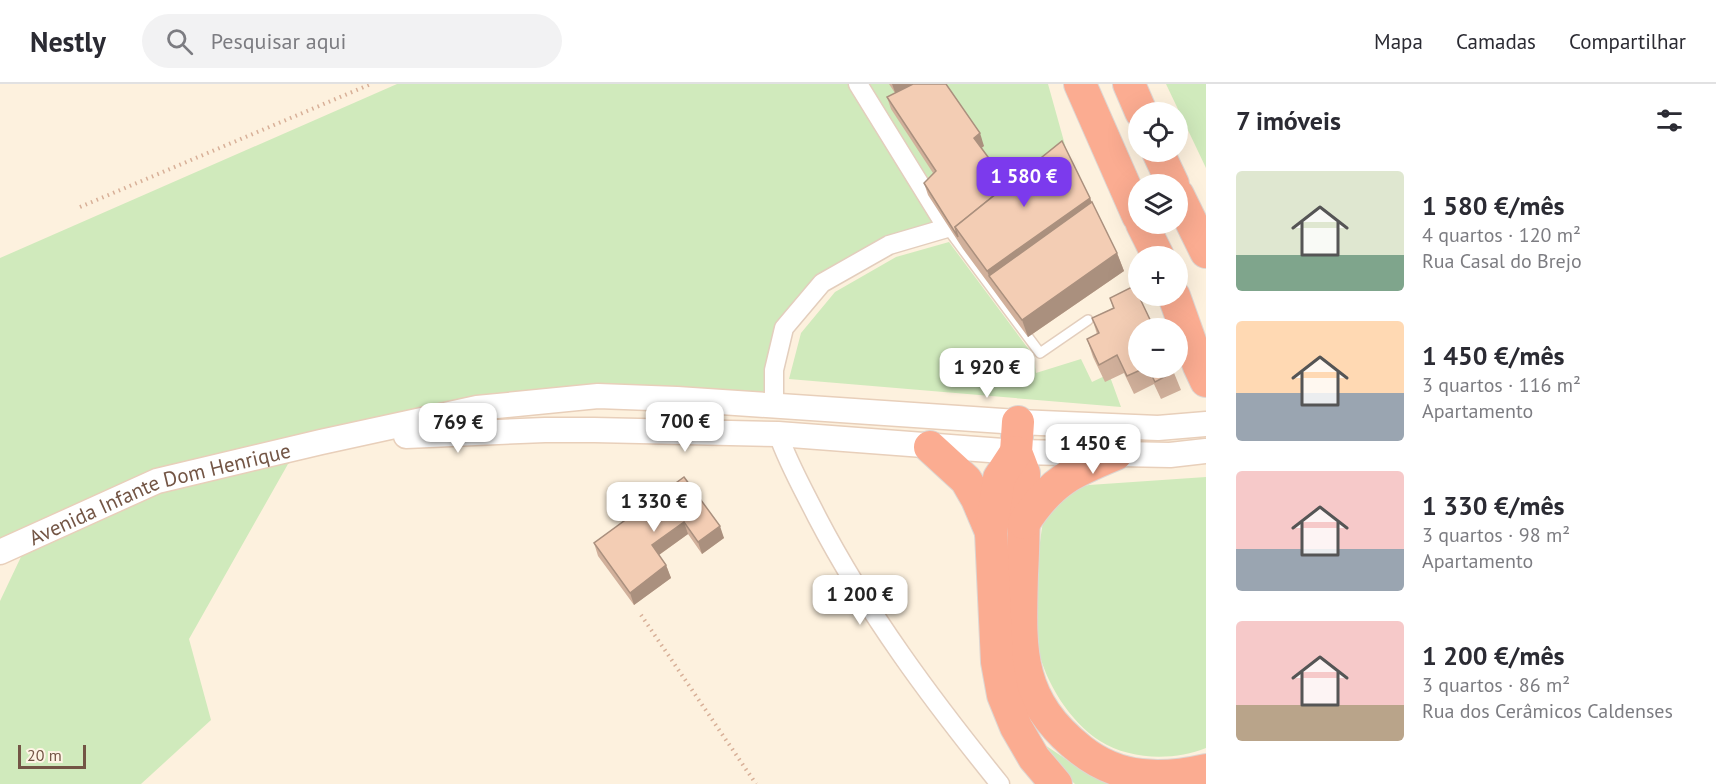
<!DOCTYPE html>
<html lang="pt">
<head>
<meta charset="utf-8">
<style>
  body { margin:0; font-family:"PT Sans",sans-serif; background:#f2f2f3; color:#2b2b33; height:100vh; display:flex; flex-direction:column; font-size:22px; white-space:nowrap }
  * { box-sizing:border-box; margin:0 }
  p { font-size:20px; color:#7c7c81 }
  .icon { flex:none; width:33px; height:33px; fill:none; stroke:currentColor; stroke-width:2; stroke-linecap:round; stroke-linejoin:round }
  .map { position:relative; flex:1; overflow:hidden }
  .side { display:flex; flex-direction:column; background:#fff; width:510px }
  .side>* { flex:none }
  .controls { position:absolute; left:1128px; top:18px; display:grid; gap:12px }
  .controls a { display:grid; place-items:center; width:60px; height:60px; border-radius:50%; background:#fff; box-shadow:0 6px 24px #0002; font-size:30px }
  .scale { position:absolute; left:18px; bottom:15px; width:68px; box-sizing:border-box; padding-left:6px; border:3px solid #735545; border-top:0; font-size:16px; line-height:21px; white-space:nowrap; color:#735545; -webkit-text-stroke:4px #fff4e5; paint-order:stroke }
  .price { position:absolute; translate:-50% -51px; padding:0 14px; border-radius:12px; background:#fff; color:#222; font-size:20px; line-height:39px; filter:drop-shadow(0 2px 3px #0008) }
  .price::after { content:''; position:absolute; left:50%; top:36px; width:18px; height:14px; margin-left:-9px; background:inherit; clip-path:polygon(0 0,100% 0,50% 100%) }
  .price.active { background:#7c3aed; color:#fff }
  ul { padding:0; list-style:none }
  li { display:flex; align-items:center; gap:18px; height:150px; padding:0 30px }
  li span { display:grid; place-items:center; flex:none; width:168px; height:120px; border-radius:6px; color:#555 }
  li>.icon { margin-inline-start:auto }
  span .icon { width:72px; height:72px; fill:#fffc; stroke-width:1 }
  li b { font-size:26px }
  h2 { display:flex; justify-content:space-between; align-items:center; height:72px; padding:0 30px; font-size:26px }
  header { display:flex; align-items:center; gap:36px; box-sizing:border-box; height:84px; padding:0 30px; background:#fff; border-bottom:2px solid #e1e1e2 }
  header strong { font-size:28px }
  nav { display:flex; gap:33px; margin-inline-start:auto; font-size:21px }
  .search { width:420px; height:54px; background:#f2f2f3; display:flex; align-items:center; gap:15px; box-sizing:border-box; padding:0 21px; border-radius:33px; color:#7c7c81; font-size:22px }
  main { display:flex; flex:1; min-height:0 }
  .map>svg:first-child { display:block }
  .green { fill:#d0eabc }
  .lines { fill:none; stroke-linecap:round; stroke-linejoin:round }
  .lane-casing { stroke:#e3cebd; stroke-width:12 }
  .street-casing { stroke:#e3cebd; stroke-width:21 }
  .secondary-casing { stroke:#e8cfba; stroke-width:27 }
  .highway-casing { stroke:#ddd6d2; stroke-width:34 }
  .path { stroke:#d8b098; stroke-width:4; stroke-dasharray:1.5 4.5; stroke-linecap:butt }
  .lane { stroke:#fff; stroke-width:9 }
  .street { stroke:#fff; stroke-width:18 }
  .secondary { stroke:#fff; stroke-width:24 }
  .highway { stroke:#fbac91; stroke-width:32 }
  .wall { fill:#d1b09b }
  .shaded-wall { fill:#aa907e }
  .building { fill:#f3cdb4; stroke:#aa907e; stroke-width:1.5 }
  .labels { text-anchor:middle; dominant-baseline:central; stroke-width:4.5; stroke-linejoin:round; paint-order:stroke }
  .street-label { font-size:21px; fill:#735545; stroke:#fff4e5 }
</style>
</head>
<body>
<header>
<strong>Nestly</strong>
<div class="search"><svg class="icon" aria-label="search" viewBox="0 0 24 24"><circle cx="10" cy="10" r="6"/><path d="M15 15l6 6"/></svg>Pesquisar aqui</div>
<nav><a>Mapa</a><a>Camadas</a><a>Compartilhar</a></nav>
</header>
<main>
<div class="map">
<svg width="1206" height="700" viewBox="0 0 1206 700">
  <rect width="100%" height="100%" fill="#fdf1de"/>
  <!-- green -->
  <g class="green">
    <path d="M 397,0 L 1048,0 L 1070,79 L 948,144 L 822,199 L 784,244 L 774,321 L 598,312 L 321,358 L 288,380 L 189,555 L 211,636 L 141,700 L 0,700 L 0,517 L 29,456 L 0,468 L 0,174 Z"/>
    <path d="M 1166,0 L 1206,0 L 1206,84 Z"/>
    <path d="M 949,158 L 1033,271 L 1036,289 L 1081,275 L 1092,298 L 1109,290 L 1121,323 L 789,295 L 801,249 L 835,208 L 896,173 Z"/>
    <path d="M 1206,393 L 1206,664 C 1174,677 1130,676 1100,657 C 1070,638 1045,598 1038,564 C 1033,540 1036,515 1037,491 C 1038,480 1041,440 1045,432 C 1048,427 1067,409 1072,406 C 1076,404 1084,402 1089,401 Z"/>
    <path d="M 1039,657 L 1079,684 L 1116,700 L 1075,700 L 1060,686 Z"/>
  </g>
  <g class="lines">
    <defs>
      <path id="lane" d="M 947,144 L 1040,269 L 1088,236"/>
      <g id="street">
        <path d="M 774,321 L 774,286 L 784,244 L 822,199 L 889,161 L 947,144 L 858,0"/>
        <path d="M 778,350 C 788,379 803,405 817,433 C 867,529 932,616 1000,700"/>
      </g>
      <g id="secondary">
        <path d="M 406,352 L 545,346 L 594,346 L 778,350 L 1016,368 L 1170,371 L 1206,367"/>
        <path id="s1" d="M 0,468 L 157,397 L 321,358 L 477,324 L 598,312 L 677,315 L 1018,338 L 1158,344 L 1206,340"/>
      </g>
      <g id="highway">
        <path d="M 1080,0 L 1138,132"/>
        <path d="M 1129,0 L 1141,28"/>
        <path d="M 1158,68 L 1173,100"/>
        <path d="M 1178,111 L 1206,168"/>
        <path d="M 1142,140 L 1158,172"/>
        <path d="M 1174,212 L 1199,282 L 1206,297"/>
        <path d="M 1018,338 L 1016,368 L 1024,389 C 1024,423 1024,456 1022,490 C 1020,565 1016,615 1081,666 C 1119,696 1161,696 1206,686"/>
        <path d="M 930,363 L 966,396 L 977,415 L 991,448"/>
        <path d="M 1016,368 L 999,394 L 991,449 L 997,578 L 1003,611 L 1016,643 L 1034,674 L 1056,700"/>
        <path d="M 1024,439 C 1051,397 1072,388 1116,370"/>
      </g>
    </defs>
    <!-- lane casing -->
    <use href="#lane" class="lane-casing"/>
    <!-- street casing -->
    <use href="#street" class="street-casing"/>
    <!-- secondary casing -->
    <use href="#secondary" class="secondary-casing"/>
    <!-- highway casing -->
    <use href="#highway" class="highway-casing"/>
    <!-- path -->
    <g class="path">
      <path d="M 80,123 L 371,0"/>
      <path d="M 641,531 L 756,700"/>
    </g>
    <!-- lane -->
    <use href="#lane" class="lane"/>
    <!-- street -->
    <use href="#street" class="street"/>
    <!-- secondary -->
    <use href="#secondary" class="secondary"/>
    <!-- highway -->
    <use href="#highway" class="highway"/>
  </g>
  <!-- wall -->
  <g class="wall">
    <path d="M 889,0 L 913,0 L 984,62 L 981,64 L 1008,100 L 1062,57 L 1117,169 L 1124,187 L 1028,253 L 963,165 L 928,111 L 924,99 L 933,89 L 891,25 L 887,13 L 895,9 Z"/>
    <path d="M 1110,214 L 1138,284 L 1172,284 L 1181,306 L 1161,315 L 1154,300 L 1134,310 L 1124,289 L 1105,298 L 1093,273 L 1087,255 L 1097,250 L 1092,234 L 1113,224 Z"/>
    <path d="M 684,393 L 724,454 L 702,470 L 688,450 L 659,471 L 666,481 L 671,494 L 634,521 L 598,472 L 594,459 Z"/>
  </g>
  <!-- shaded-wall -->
  <g class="shaded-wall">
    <path d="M 892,0 L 913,0 L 896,11 Z"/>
    <path d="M 980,49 L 984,62 L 979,66 L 974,54 Z"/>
    <path d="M 1090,114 L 1098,136 L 989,192 L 987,187 Z"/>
    <path d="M 1117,169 L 1124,187 L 1028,253 L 1022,236 Z"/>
    <path d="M 684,438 L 688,450 L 656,473 L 652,461 Z"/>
    <path d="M 720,442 L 724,454 L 702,470 L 698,458 Z"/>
    <path d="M 666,481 L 671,494 L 634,521 L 630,509 Z"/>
  </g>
  <!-- building -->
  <g class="building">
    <path d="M 913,0 L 946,0 L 980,49 L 974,54 L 1008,100 L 955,143 L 958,153 L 924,99 L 936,87 L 887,13 Z"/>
    <path d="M 1062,57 L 1090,114 L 987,187 L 955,143 Z"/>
    <path d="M 1092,118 L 1117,169 L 1022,236 L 989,192 Z"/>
    <path d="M 1134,202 L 1154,244 L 1138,244 L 1138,284 L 1145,284 L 1127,292 L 1117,271 L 1099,281 L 1087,255 L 1099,249 L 1092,234 L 1114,224 L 1110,214 Z"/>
    <path d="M 1148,284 L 1172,284 L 1174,288 L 1155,298 Z"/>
    <path d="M 684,393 L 720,442 L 698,458 L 684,438 L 652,461 L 666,481 L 630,509 L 594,459 Z"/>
  </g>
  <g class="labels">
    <!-- street labels -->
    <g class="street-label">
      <text stroke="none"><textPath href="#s1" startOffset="171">Avenida Infante Dom Henrique</textPath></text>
    </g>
  </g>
</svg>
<div class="controls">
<a><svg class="icon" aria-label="locate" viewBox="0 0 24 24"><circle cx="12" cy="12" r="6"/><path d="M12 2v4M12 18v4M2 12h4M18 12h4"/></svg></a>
<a><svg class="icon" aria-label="layers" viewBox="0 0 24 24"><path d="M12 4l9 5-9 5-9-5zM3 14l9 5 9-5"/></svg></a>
<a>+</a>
<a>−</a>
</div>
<div class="scale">20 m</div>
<b class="price active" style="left:1024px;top:124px">1 580 €</b>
<b class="price" style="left:987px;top:315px">1 920 €</b>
<b class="price" style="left:685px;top:369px">700 €</b>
<b class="price" style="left:458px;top:370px">769 €</b>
<b class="price" style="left:1093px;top:391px">1 450 €</b>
<b class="price" style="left:654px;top:449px">1 330 €</b>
<b class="price" style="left:860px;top:542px">1 200 €</b>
</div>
<section class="side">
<h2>7 imóveis<svg class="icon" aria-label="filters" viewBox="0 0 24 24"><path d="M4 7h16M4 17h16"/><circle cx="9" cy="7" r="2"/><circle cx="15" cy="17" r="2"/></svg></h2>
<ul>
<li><span style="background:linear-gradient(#dfe7d0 70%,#7fa58c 0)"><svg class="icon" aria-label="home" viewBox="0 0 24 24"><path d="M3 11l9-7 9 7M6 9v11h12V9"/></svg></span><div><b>1 580 €/mês</b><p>4 quartos · 120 m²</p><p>Rua Casal do Brejo</p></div></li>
<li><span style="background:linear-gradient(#ffd9b3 60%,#9aa5b1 0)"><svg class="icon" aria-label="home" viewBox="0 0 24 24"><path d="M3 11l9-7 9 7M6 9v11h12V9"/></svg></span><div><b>1 450 €/mês</b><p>3 quartos · 116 m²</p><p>Apartamento</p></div></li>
<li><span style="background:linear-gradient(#f6c9c9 65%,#9aa5b1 0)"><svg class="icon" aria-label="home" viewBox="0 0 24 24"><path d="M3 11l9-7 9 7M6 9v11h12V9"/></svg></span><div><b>1 330 €/mês</b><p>3 quartos · 98 m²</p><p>Apartamento</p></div></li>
<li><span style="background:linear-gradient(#f6c9c9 70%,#b9a48a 0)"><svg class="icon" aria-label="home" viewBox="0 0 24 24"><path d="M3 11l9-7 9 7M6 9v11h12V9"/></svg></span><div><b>1 200 €/mês</b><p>3 quartos · 86 m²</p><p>Rua dos Cerâmicos Caldenses</p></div></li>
</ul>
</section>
</main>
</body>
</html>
